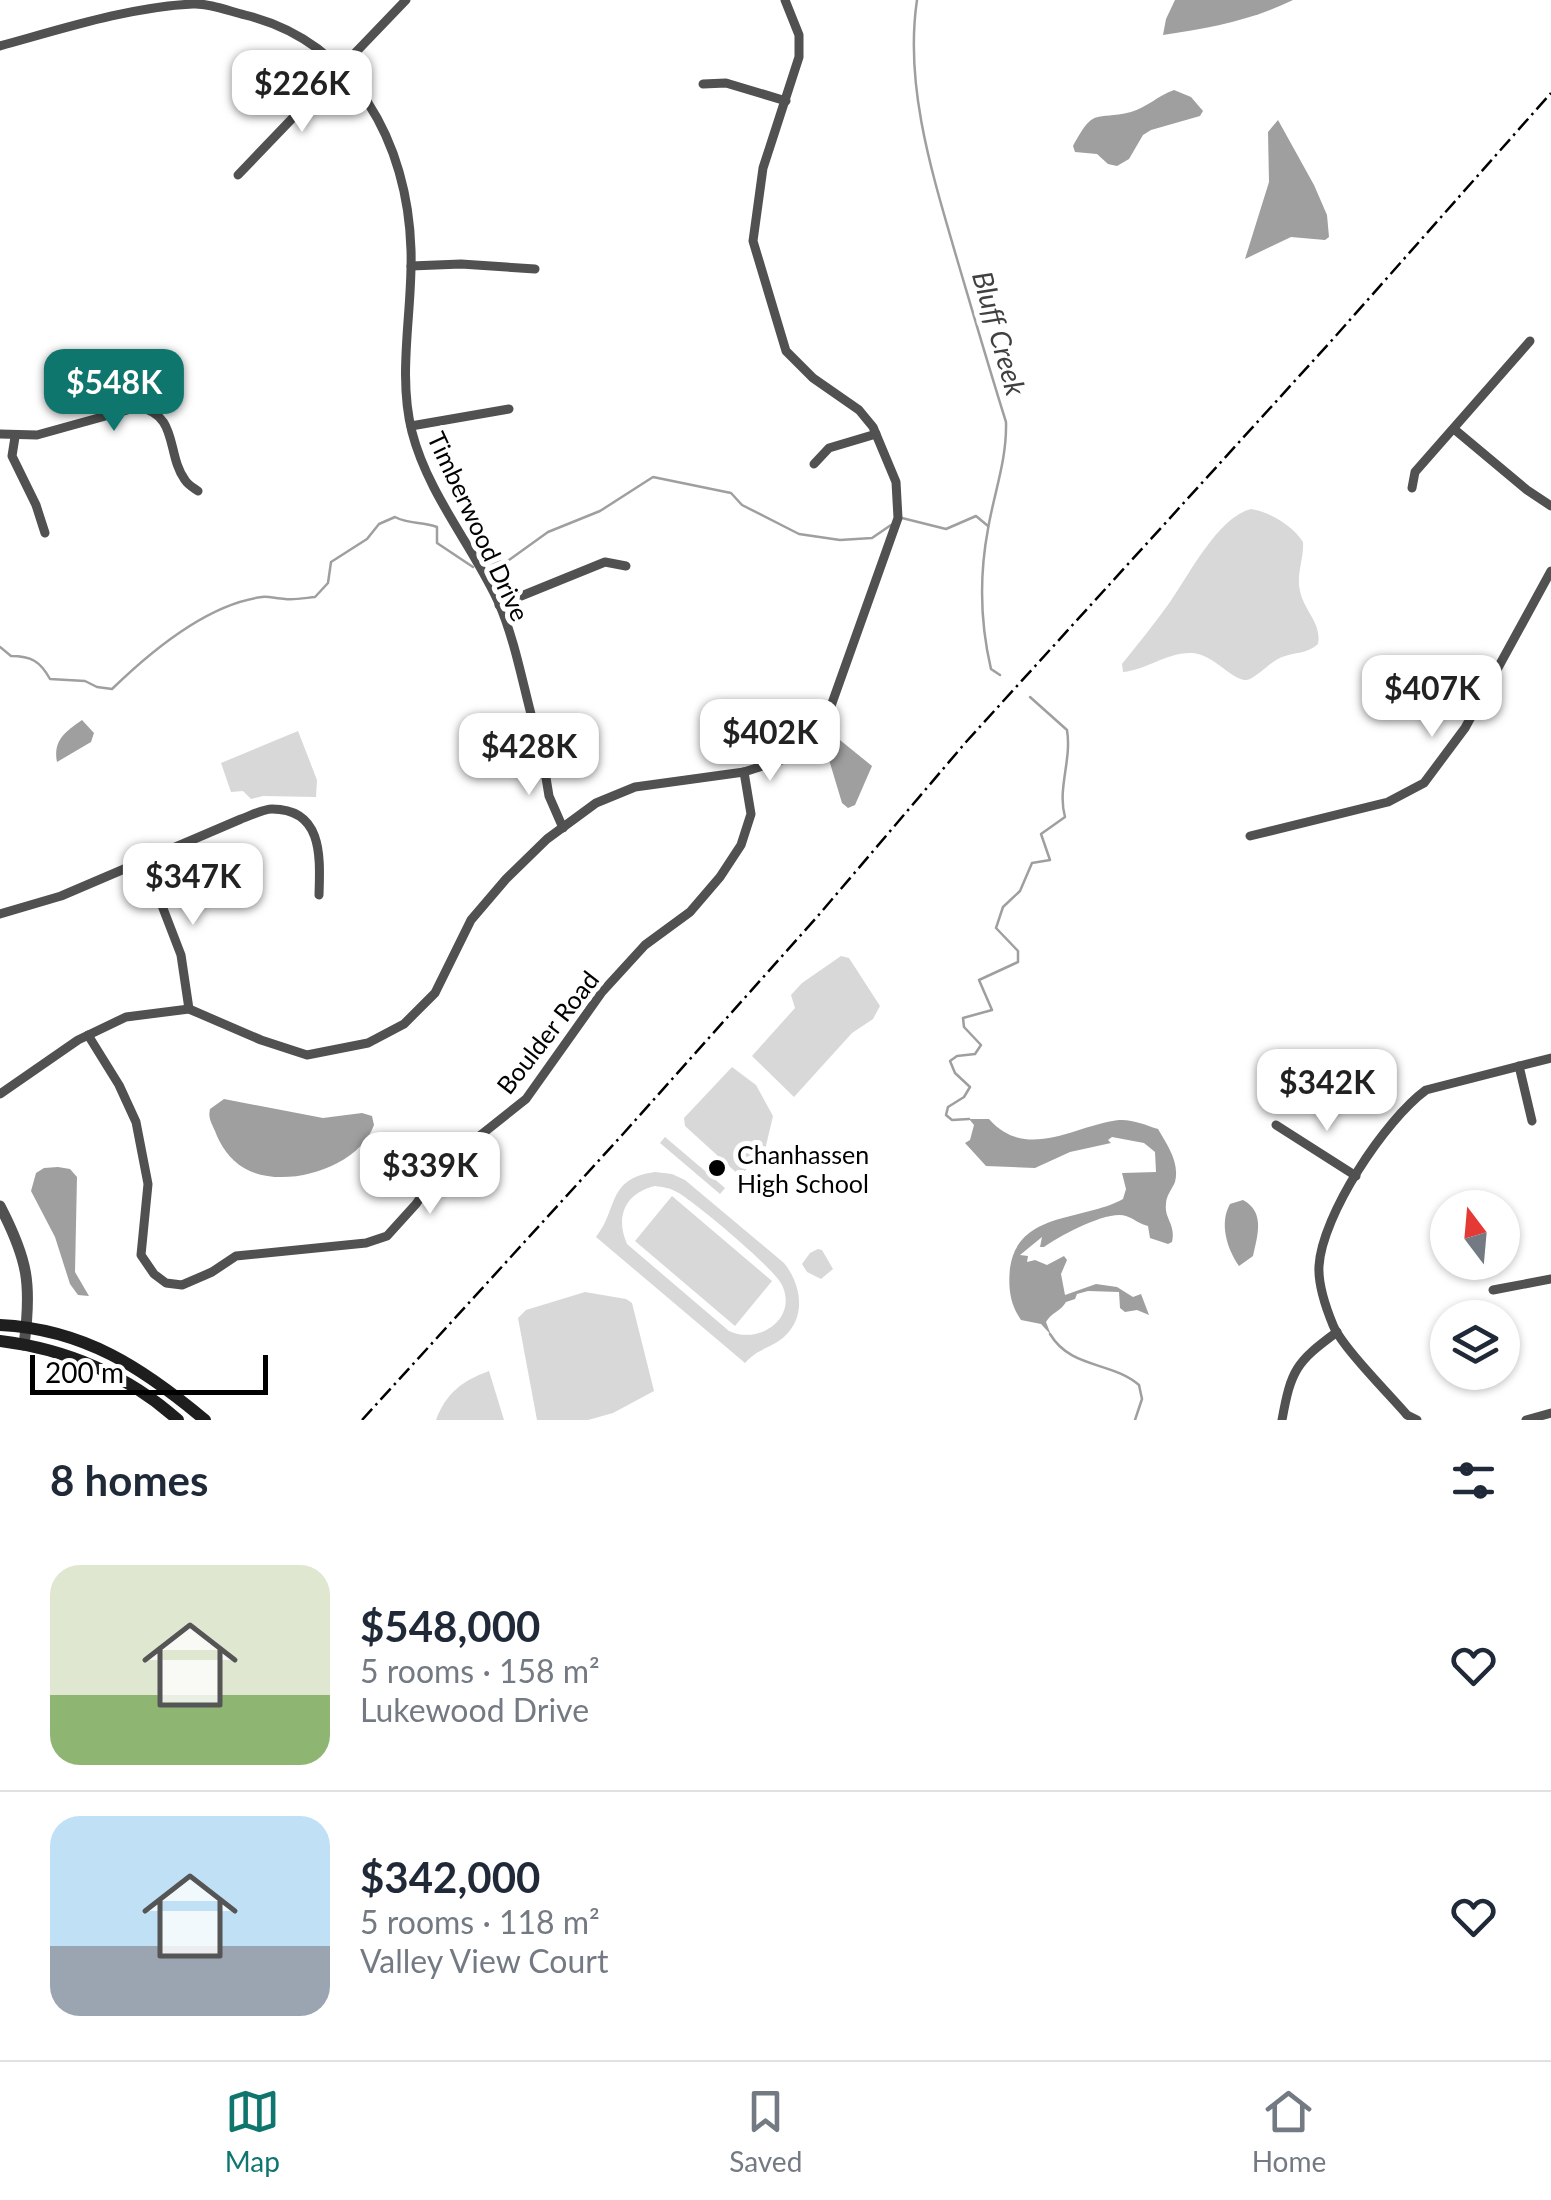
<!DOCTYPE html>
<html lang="en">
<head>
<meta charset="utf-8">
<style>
  body { margin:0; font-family:Lato,sans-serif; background:#f2f2f3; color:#1f2937; height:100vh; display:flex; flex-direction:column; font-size:38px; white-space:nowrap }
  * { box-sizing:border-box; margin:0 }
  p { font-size:32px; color:#747a83 }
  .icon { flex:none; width:55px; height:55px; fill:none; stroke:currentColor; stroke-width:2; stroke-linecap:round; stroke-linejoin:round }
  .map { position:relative; height:1420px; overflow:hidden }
  .panel { display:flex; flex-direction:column; background:#fff; flex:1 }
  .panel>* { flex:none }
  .needle { width:65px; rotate:344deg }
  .tools { position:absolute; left:1430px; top:1190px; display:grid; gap:20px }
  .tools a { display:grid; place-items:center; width:90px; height:90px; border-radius:50%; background:#fff; box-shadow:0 2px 8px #0004; font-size:50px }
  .scale { position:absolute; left:30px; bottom:25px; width:238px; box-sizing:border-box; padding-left:10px; border:5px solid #000; border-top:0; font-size:28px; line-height:35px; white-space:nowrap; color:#000; -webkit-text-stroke:8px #fff; paint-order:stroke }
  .price { position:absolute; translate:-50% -85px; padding:0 22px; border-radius:20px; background:#fff; color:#222; font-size:32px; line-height:65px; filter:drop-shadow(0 2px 5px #0008) }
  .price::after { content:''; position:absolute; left:50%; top:60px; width:30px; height:22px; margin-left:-15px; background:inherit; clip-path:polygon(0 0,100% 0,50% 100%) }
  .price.current { background:#0f766e; color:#fff }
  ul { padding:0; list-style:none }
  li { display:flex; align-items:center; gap:30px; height:250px; padding:0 50px }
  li+li { border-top:2px solid #e0e1e3 }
  li span { display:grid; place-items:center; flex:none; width:280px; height:200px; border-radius:30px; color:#555 }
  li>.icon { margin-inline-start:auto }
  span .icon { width:120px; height:120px; fill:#fffc; stroke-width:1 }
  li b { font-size:42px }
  h2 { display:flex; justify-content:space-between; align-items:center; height:120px; padding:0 50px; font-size:42px }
  .dock { display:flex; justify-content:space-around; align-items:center; height:140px; border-top:2px solid #e0e1e3; background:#fff; font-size:28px; color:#747a83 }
  .dock a { display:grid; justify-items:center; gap:5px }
  .dock .current { color:#0f766e }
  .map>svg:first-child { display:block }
  .green { fill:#d8d8d8; fill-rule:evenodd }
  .water { fill:#9f9f9f }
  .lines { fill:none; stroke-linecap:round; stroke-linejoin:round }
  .stream { stroke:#9f9f9f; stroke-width:2.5 }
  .minor { stroke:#515151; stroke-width:9 }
  .tertiary { stroke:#515151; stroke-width:11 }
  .secondary { stroke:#1e1e1e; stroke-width:12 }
  .rail { stroke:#000; stroke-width:2.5; stroke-dasharray:15 5 2.5 5; stroke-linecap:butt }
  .poi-dot { fill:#000; stroke:#fff; stroke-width:4 }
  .labels { text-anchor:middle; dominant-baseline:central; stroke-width:10; stroke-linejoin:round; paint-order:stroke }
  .street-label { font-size:25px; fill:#000; stroke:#fff }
  .poi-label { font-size:25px; fill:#000; stroke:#fff; text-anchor:start }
  .water-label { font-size:28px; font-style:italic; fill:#404040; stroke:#fff }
</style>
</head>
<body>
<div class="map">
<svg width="1551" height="1420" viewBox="0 0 1551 1420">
  <rect width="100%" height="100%" fill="#fff"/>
  <!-- green -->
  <g class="green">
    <path d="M 1251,509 C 1270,512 1293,526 1303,542 C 1304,559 1296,575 1300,591 C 1304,611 1322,623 1318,644 C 1307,654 1295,652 1282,657 C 1270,662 1262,673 1250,679 C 1235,686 1214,652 1190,653 C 1166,653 1146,670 1123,672 L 1122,664 C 1138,644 1155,623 1170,602 C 1189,575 1218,517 1251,509 Z"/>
    <path d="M 298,731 L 317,780 L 316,797 L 263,796 L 251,799 L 243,791 L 231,792 L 221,763 Z"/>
    <path d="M 841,956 L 849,958 L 880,1006 L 873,1019 L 852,1033 L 794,1097 L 752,1056 L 795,1008 L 791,995 L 802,983 Z"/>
    <path d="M 732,1067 L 756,1085 L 773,1116 L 765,1150 L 740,1176 L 685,1126 L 684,1118 Z"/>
    <path d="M 665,1137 L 725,1188 L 720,1194 L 660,1143 Z"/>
    <path d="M 655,1172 L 672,1174 L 685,1180 L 784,1263 C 801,1284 807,1316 784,1337 C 770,1349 758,1348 745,1363 L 596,1237 C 619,1208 606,1179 655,1172 ZM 655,1186 C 663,1187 670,1188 677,1192 C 696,1203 774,1268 782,1285 C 798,1319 759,1345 729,1331 L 627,1244 C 615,1217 625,1193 655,1186 Z"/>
    <path d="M 672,1196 L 772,1281 L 735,1326 L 635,1241 Z"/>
    <path d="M 818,1249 L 822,1250 L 833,1269 L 821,1279 L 807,1272 L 802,1264 L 810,1253 Z"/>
    <path d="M 585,1292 L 626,1299 L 632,1303 L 654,1391 L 613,1413 L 588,1420 L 537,1420 L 518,1318 L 526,1310 Z"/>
    <path d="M 489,1371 L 504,1420 L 436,1420 C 446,1393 462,1381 489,1371 Z"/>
  </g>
  <!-- water -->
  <g class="water">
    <path d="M 1175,0 L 1293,0 C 1250,21 1209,28 1163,35 L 1166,19 Z"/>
    <path d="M 1174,90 L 1191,97 L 1203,111 L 1200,116 L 1151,130 L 1143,135 L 1129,159 L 1117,166 L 1108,164 L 1097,154 L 1075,152 L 1073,146 C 1095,106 1094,121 1131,112 C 1146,108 1159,95 1174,90 Z"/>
    <path d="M 1278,120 L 1314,185 L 1327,215 L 1329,237 L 1325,240 L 1291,237 L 1245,259 L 1269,182 L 1268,132 Z"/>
    <path d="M 82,720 L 94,733 L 91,742 L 57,762 C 53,740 65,732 82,720 Z"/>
    <path d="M 835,736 L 872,766 L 855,805 L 848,808 L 842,803 L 827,753 Z"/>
    <path d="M 224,1099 L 323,1118 L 362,1113 L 372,1116 L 374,1125 C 359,1168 283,1191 244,1168 C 230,1160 220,1145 215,1131 C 211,1122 208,1118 210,1109 Z"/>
    <path d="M 969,1119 L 989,1119 C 1027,1162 1075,1125 1119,1120 C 1132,1119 1146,1125 1158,1129 C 1167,1145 1180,1162 1175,1182 C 1172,1189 1166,1196 1166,1204 C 1164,1219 1176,1224 1172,1242 L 1168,1244 L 1150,1238 L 1148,1226 C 1139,1224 1135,1219 1126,1216 C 1107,1210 1060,1236 1044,1247 L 1040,1247 L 1042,1237 L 1020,1255 L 1028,1256 L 1027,1262 L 1035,1260 L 1047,1265 L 1064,1256 L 1067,1260 L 1061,1274 L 1065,1295 L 1096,1284 L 1117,1287 L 1133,1297 L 1141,1294 L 1149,1315 L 1137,1310 L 1125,1312 L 1120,1308 L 1119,1292 L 1088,1291 L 1077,1294 L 1075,1299 L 1066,1302 C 1061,1311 1051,1313 1046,1322 L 1051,1335 L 1041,1324 L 1021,1320 C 1010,1304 1008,1288 1010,1268 C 1018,1211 1084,1221 1123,1199 L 1126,1189 L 1122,1173 L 1156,1172 L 1155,1152 L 1144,1143 L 1112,1137 L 1108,1140 L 1111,1143 L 1070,1152 L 1035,1168 L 986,1166 L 965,1143 L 970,1140 L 974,1125 Z"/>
    <path d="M 58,1167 L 70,1169 L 77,1177 L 75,1272 L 89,1296 L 78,1295 L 70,1284 L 55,1237 L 31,1191 L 36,1173 L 44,1168 Z"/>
    <path d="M 1243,1200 C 1265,1212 1258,1234 1253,1256 L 1239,1266 C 1227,1249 1219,1223 1230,1204 Z"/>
  </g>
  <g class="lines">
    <!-- stream -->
    <g class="stream">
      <path d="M 917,0 C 904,87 933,176 957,259 C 973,313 989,368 1006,422 C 1007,460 994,493 988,529 C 979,577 980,622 991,669 L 1000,675"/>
      <path d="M 902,518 L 946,529 L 976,516 L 988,526"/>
      <path d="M 481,565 L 509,560 L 548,532 L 600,511 L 653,477 L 731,493 L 742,505 L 799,534 L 840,540 L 872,538 L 891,525"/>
      <path d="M 0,647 L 11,656 C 31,656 40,661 50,679 L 85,681 L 97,687 L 112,689 C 149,653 207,604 262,597 C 269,596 277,599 285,599 C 295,600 305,598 315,597 L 328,583 L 331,562 L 367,539 L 379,524 L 395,517 C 410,525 422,521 437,527 L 437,543 L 473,567"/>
      <path d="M 969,1119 L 952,1120 L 946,1115 L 948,1107 L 964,1097 L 970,1087 L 955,1073 L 950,1061 L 957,1056 L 975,1054 L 981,1045 L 964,1027 L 963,1018 L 992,1010 L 979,980 L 1018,962 L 1018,951 L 996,928 L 1003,907 L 1020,891 L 1032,863 L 1050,860 L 1041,834 L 1065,817 C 1057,789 1072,760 1067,730 L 1030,697"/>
      <path d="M 1050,1334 C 1071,1369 1111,1361 1139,1385 L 1142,1399 L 1135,1420"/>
    </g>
    <!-- minor -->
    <g class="minor">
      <path d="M 0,46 C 62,29 129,7 193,4 C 209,3 229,11 245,15 C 354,42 408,143 411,250 C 413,310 397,373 412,432 C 428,494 472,545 498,601 C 514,637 522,680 532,718"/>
      <path d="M 703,84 L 726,83 L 786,101"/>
      <path d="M 238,175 L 406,0"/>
      <path d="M 411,266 L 461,264 L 535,269"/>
      <path d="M 411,426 L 509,409"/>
      <path d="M 1454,429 L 1527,490 L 1551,506"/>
      <path d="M 0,434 L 37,435 L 138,407 C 179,414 166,454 185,480 C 188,485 194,488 198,491"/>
      <path d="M 15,437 L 12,456 L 36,505 L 45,533"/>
      <path d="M 814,464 L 829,448 L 876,434"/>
      <path d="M 1412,488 L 1415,472 L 1530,341"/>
      <path d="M 499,605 L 605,562 L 626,566"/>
      <path d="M 542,753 L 549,796 L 563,828"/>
      <path d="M 1250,836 L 1388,802 L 1424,783 L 1465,728 L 1551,571"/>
      <path d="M 144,859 L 181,955 L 189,1009"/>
      <path d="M 0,914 L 61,896 L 241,819 C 250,816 263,809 272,809 C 324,809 320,859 319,895"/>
      <path d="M 88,1035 L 119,1085 L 136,1122 L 148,1184 L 141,1255 L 154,1274 L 166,1283 L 182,1285 L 212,1272 L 236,1256 L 366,1243 L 387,1236 L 416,1204 L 443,1165 L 526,1099 L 602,992 L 645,945 L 690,912 L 720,877 L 741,845 L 751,814 L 744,772"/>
      <path d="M 1519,1066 L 1532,1121"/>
      <path d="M 0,1094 L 78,1040 L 126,1017 L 189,1009 L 261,1040 L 307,1055 L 368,1043 L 404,1024 L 435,993 L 471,920 L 506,879 L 547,839 L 596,803 L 635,787 L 744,772 L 797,755 L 821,734 L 898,518 L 896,482 L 873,427 L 859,410 L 813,378 L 786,351 L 753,241 L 763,168 L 799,57 L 799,35 L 785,0"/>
      <path d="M 1276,1125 L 1356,1176"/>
      <path d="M 1493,1290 L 1551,1279"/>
      <path d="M 1282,1420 C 1291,1370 1296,1362 1337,1332"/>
      <path d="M 1417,1420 L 1407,1415 C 1389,1394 1342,1347 1333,1325 C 1326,1308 1318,1284 1319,1266 C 1322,1215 1385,1120 1426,1090 L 1551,1058"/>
      <path d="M 1526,1420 L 1551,1413"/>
    </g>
    <!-- tertiary -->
    <path class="tertiary" d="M 0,1206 C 28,1260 32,1284 24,1345"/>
    <!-- secondary -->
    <g class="secondary">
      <path d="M 0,1325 C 84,1329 143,1368 205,1420"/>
      <path d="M 0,1341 C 66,1349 128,1375 178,1420"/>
    </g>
    <!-- rail -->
    <path class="rail" d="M 362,1420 L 623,1134 L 817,917 L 966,742 L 1333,339 L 1551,93"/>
  </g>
  <!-- markers -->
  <circle class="poi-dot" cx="717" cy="1168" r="10"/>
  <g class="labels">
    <!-- street labels -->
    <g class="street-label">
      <text transform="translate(479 526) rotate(65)">Timberwood Drive</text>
      <text transform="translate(547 1032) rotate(-52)">Boulder Road</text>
    </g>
    <!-- poi labels -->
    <g class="poi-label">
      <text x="737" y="1154">Chanhassen<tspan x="737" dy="29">High School</tspan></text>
    </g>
    <!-- water labels -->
    <g class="water-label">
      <text transform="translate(1000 333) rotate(74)">Bluff Creek</text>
    </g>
  </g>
</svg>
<div class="tools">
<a><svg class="needle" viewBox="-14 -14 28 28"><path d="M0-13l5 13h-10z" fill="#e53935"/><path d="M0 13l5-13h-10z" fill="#747a83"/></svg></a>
<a><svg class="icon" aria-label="layers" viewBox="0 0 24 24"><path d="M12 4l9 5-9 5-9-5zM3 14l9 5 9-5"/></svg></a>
</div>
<div class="scale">200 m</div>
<b class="price" style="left:302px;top:135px">$226K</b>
<b class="price current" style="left:114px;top:434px">$548K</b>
<b class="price" style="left:1432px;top:740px">$407K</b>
<b class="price" style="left:770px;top:784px">$402K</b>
<b class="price" style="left:529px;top:798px">$428K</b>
<b class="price" style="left:193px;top:928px">$347K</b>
<b class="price" style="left:1327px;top:1134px">$342K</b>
<b class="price" style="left:430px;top:1217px">$339K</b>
</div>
<section class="panel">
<h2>8 homes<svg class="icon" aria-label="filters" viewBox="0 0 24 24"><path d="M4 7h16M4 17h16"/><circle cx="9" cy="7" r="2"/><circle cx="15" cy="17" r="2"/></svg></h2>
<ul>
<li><span style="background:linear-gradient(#dfe7d0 65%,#8fb573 0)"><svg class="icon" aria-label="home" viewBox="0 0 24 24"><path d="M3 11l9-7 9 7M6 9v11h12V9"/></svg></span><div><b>$548,000</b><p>5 rooms · 158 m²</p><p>Lukewood Drive</p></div><svg class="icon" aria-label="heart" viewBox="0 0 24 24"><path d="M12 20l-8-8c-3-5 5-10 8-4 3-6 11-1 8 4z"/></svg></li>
<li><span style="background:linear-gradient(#bfe0f5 65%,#9aa5b1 0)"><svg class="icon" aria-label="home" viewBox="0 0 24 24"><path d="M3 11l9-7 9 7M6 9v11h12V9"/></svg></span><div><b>$342,000</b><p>5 rooms · 118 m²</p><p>Valley View Court</p></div><svg class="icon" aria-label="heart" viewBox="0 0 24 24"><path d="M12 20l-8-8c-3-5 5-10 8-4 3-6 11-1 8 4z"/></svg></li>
</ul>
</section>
<nav class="dock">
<a class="current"><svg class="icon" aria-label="map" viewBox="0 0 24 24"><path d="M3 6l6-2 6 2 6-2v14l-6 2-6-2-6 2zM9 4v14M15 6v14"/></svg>Map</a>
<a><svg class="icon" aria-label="saved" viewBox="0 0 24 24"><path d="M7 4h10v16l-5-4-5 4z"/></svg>Saved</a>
<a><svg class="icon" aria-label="home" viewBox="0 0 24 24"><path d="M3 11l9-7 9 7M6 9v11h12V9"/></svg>Home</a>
</nav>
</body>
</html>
